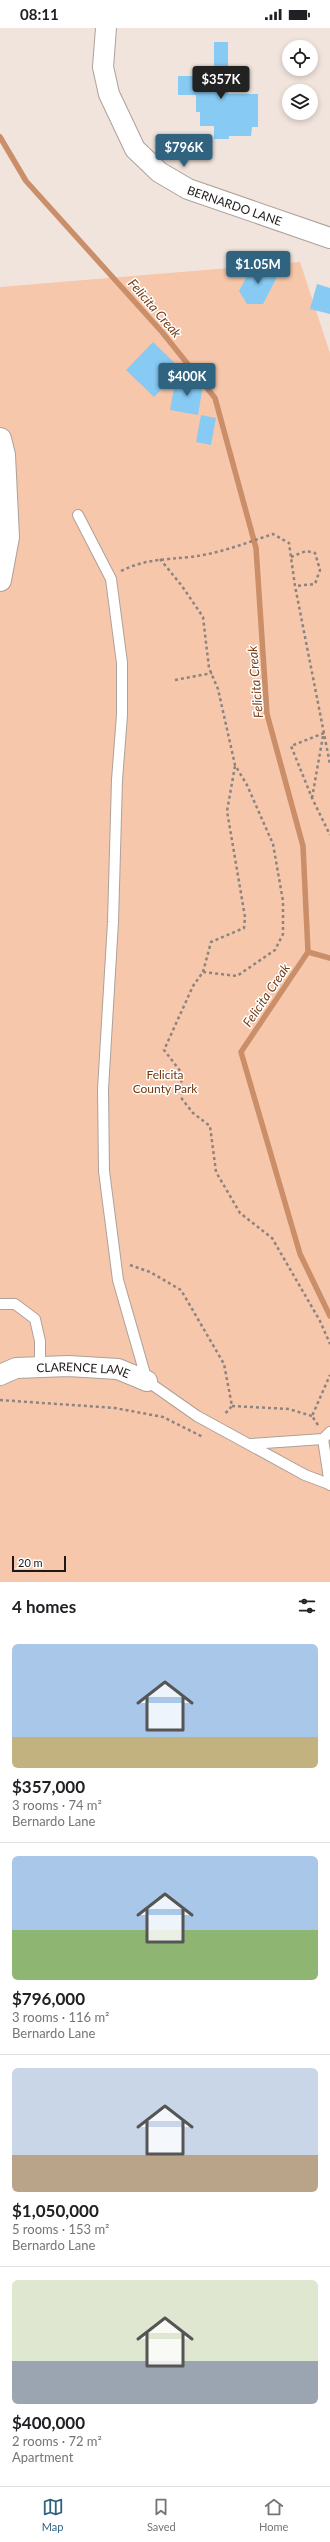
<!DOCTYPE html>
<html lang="en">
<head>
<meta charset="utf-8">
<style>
  body { margin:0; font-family:Lato,sans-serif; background:#f2f2f2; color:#202124; height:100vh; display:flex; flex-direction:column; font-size:15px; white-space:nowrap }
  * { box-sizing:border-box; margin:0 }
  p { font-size:13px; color:#757577 }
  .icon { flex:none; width:22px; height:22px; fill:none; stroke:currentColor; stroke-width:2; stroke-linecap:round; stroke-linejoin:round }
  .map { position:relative; height:1554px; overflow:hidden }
  .drawer { display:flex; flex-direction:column; background:#fff; flex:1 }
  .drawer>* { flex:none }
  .controls { position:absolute; left:282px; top:12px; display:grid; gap:8px }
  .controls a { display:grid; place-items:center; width:36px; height:36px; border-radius:50%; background:#fff; box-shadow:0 2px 6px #0003; font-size:20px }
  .scale { position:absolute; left:12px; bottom:10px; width:54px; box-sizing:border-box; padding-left:4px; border:2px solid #1d1816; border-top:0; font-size:11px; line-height:14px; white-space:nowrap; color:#1d1816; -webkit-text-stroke:3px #fff; paint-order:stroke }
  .price { position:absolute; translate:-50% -34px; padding:0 9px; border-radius:4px; background:#306380; color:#fff; font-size:13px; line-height:26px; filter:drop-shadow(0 1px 2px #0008) }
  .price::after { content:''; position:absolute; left:50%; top:24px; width:12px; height:9px; margin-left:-6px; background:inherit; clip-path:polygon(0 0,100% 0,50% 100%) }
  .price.current { background:#222; color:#fff }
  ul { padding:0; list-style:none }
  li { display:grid; align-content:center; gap:8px; height:212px; padding:0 12px }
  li+li { border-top:1px solid #e0e0e0 }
  li span { display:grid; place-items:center; height:124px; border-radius:6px; color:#555 }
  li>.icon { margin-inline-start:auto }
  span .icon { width:72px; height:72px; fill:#fffc; stroke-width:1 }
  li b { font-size:17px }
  h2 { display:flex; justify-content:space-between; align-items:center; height:48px; padding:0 12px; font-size:17px }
  .status { display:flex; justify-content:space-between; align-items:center; height:28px; padding:0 20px; background:#fff; direction:ltr }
  .status svg { height:11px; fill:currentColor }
  .dock { display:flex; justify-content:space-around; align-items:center; height:56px; border-top:1px solid #e0e0e0; background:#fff; font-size:11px; color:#757577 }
  .dock a { display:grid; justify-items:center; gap:2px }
  .dock .current { color:#306380 }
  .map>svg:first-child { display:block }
  .green { fill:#f7c7ab }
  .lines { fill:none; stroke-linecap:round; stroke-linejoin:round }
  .stream { stroke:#ca8e69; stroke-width:5.5 }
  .building { fill:#87caf3 }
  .service-casing { stroke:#ada19a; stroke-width:12 }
  .minor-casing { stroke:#ada19a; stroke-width:22 }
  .secondary-casing { stroke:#ada19a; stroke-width:24 }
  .path { stroke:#8c847f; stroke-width:2.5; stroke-dasharray:3 3; stroke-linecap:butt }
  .service { stroke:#fff; stroke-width:10 }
  .minor { stroke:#fff; stroke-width:20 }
  .secondary { stroke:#fff; stroke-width:22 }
  .labels { text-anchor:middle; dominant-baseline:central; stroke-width:3; stroke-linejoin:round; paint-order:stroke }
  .street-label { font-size:12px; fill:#1d1816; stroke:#fff }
  .park-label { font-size:12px; fill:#6f370c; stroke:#fff }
  .water-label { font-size:13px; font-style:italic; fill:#794018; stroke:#fff }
</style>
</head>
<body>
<div class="status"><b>08:11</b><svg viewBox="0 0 49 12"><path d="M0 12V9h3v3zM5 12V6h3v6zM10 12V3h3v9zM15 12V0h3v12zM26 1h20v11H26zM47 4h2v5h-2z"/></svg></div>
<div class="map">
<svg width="330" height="1554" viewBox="0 0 330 1554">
  <rect width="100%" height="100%" fill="#f0e4dc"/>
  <!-- green -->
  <path class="green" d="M 300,234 L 330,325 L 330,1554 L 0,1554 L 0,259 Z"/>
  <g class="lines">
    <!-- stream -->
    <g class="stream">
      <path d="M 0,109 L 26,153 L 162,304 L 215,370 L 256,520 L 267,686 L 303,818 L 308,924 L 241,1024 L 300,1226 L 330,1288"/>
      <path d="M 308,924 L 330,930"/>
    </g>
  </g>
  <!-- building -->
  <g class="building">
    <path d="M 214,14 L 228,14 L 228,66 L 258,66 L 258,99 L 252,99 L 251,108 L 229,108 L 229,111 L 214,111 L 214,98 L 200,98 L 200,84 L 196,84 L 196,67 L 178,67 L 178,48 L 214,48 Z"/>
    <path d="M 254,235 L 278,247 L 263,276 L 247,276 L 239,263 Z"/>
    <path d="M 317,256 L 330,260 L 330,286 L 310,281 Z"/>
    <path d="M 153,314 L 181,341 L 154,369 L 126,342 Z"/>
    <path d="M 176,349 L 203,357 L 198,387 L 170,382 Z"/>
    <path d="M 201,387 L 216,390 L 211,417 L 196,414 Z"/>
  </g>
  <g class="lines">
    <defs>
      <g id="service">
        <path d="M 78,487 L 111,551 L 122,635 L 122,687 L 117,752 L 113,894 L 103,1061 L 104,1143 L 118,1252 L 147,1353 L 197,1388 L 305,1447 L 329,1456"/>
        <path d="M 0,1276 L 15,1276 L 35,1291 L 40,1313 L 40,1339"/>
        <path d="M 323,1411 L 330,1457"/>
        <path d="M 251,1416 L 323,1411 L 330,1404"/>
      </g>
      <g id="minor">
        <path id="s1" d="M 106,0 L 103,39 L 109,66 L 135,121 L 159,144 L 188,161 L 330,210"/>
        <path id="s2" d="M 0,1347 L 16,1340 L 68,1338 L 118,1341 L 147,1353"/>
      </g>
      <path id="secondary" d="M 0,411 L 4,427 L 8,509 L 0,552"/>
    </defs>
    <!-- service casing -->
    <use href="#service" class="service-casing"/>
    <!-- minor casing -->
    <use href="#minor" class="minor-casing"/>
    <!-- secondary casing -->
    <use href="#secondary" class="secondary-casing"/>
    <!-- path -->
    <g class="path">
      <path d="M 291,529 L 306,523 L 315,525 L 320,542 L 315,556 L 295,558"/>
      <path d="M 160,531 L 182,558 L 203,589 L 209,640 L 218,661 L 235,737 L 247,757 L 273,816 L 283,873 L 283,906 L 275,922 L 237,948 L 203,944 L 193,958 L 164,1022 L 181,1044 L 182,1071 L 193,1085 L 210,1098 L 216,1144 L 240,1185 L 272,1210 L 320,1293 L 330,1316"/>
      <path d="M 121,543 C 145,531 163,532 190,529 C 218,526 246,515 273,506 L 289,515 L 295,558 L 330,736"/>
      <path d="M 175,652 L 212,645"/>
      <path d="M 324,705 L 291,718 L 312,770 L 330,807"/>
      <path d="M 312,770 L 323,708"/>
      <path d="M 203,944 L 211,914 L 244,900 L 245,889 L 227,783 L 235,738"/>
      <path d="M 130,1237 L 150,1244 L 181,1262 L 224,1336 L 232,1378 L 224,1387"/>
      <path d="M 0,1372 L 115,1380 L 163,1389 L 203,1409"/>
      <path d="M 232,1378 L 289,1381 L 312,1388"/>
      <path d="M 318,1397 L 312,1388 L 330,1347"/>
    </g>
    <!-- service -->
    <use href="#service" class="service"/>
    <!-- minor -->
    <use href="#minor" class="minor"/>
    <!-- secondary -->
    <use href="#secondary" class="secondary"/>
  </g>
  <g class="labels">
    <!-- street labels -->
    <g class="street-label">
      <text stroke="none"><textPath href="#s1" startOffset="244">BERNARDO LANE</textPath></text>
      <text stroke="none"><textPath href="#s2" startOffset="85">CLARENCE LANE</textPath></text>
    </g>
    <!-- park labels -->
    <g class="park-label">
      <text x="165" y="1046">Felicita<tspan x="165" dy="14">County Park</tspan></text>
    </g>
    <!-- water labels -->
    <g class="water-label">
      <text transform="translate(155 280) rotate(49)">Felicita Creak</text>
      <text transform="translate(255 654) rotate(-95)">Felicita Creak</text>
      <text transform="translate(266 967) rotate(-56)">Felicita Creak</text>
    </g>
  </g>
</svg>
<div class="controls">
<a><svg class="icon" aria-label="locate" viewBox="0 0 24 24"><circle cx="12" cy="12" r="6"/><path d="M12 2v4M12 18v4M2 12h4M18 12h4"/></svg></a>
<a><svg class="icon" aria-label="layers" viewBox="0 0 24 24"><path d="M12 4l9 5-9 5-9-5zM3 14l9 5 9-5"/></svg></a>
</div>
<div class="scale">20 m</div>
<b class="price current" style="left:221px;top:72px">$357K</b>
<b class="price" style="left:184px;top:140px">$796K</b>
<b class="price" style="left:258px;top:257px">$1.05M</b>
<b class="price" style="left:187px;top:369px">$400K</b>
</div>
<section class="drawer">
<h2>4 homes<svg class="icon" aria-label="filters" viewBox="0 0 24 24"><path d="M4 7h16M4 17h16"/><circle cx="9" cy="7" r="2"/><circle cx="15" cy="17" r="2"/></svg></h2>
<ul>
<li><span style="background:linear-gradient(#a9c7e8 75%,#c2b280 0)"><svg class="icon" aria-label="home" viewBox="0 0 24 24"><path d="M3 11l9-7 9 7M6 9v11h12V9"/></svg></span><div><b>$357,000</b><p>3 rooms · 74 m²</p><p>Bernardo Lane</p></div></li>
<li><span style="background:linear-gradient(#a9c7e8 60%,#8fb573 0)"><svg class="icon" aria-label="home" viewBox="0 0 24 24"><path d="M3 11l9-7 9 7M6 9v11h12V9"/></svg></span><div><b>$796,000</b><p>3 rooms · 116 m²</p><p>Bernardo Lane</p></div></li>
<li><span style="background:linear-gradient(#c9d6e8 70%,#b9a48a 0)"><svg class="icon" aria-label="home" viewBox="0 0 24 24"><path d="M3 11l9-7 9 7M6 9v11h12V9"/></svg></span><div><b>$1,050,000</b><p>5 rooms · 153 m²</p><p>Bernardo Lane</p></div></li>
<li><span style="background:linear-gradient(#dfe7d0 65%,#9aa5b1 0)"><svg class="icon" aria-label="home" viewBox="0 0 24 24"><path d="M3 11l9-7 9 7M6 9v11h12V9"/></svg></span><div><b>$400,000</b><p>2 rooms · 72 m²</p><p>Apartment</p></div></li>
</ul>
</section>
<nav class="dock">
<a class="current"><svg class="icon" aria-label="map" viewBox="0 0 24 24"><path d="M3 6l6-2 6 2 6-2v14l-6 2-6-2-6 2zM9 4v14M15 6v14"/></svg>Map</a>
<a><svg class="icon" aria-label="saved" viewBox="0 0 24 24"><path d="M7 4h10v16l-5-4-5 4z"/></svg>Saved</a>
<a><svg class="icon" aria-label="home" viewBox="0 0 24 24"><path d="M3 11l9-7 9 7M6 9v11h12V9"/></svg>Home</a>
</nav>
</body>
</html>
